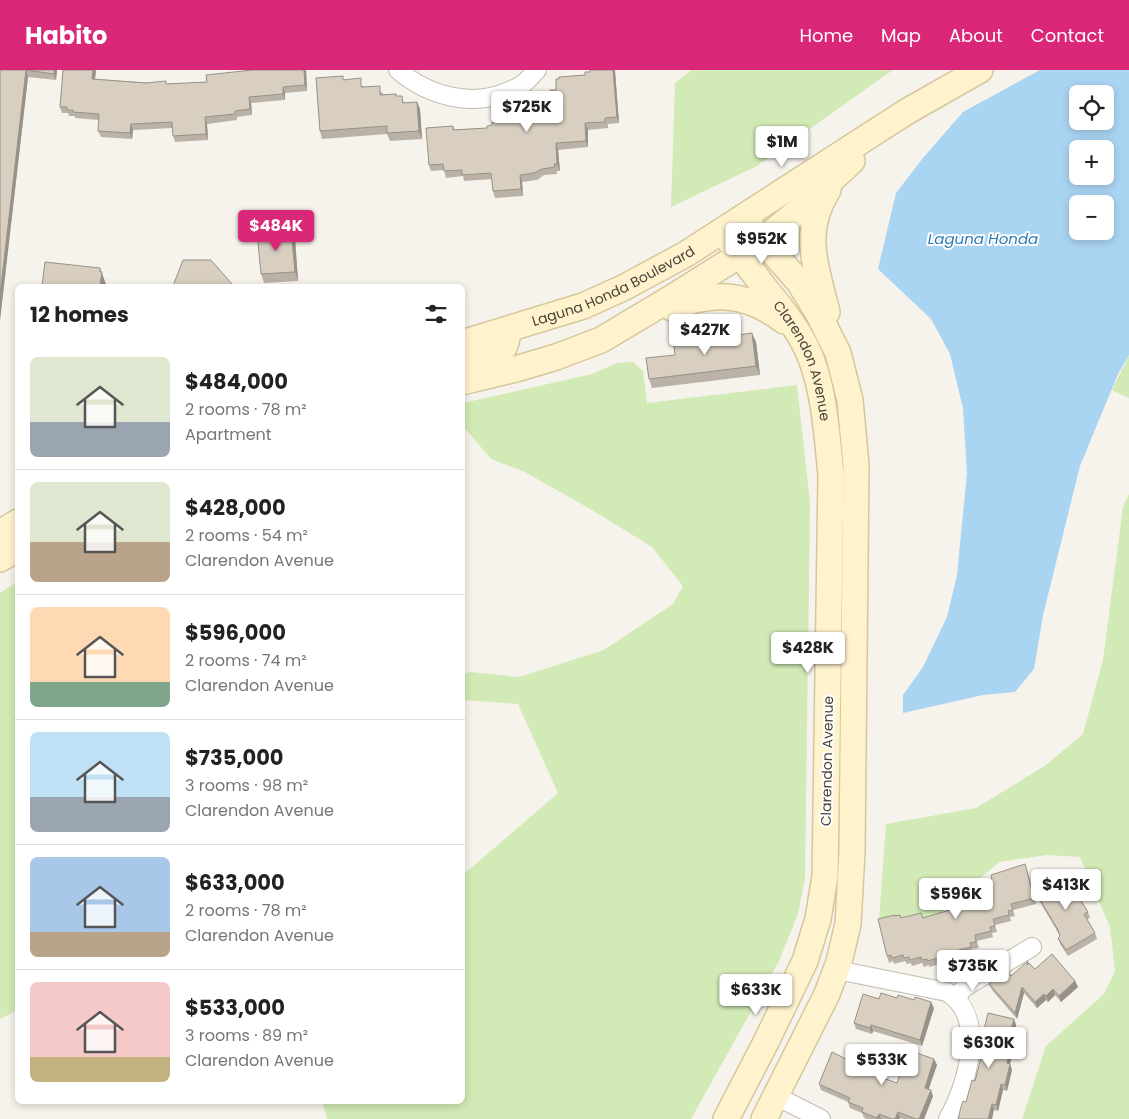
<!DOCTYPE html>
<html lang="en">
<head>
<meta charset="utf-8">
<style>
  body { margin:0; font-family:Poppins,sans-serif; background:#f2f2f2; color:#222; height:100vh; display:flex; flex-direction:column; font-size:19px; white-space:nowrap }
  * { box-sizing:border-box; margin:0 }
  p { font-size:16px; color:#767676 }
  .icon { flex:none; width:28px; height:28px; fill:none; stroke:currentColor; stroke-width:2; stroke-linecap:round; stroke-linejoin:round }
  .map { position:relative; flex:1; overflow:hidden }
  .details { position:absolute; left:15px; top:214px; width:450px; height:820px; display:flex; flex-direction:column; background:#fff; border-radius:8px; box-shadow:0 2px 8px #0003 }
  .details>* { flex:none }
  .tools { position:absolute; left:1069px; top:15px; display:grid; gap:10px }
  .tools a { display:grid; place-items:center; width:45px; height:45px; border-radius:8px; background:#fff; box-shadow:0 2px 8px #0003; font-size:25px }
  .price { position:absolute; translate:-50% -42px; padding:0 11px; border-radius:5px; background:#fff; color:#222; font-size:16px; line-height:32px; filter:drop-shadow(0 1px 2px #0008) }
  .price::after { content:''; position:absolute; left:50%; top:30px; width:15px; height:11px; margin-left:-8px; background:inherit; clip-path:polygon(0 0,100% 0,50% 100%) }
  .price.selected { background:#db2777; color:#fff }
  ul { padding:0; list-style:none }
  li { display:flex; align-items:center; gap:15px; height:125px; padding:0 15px }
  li+li { border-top:1px solid #e0e0e0 }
  li span { display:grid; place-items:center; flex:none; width:140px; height:100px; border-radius:8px; color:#555 }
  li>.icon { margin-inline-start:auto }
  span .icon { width:60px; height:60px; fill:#fffc; stroke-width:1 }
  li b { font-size:21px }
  h2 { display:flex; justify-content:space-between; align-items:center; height:60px; padding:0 15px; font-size:21px }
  header { display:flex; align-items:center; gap:30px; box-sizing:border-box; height:70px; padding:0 25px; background:#db2777; color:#fff }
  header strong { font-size:24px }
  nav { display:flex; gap:28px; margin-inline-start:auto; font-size:18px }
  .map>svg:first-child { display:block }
  .green { fill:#d2eab5 }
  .water { fill:#a9d4f2; fill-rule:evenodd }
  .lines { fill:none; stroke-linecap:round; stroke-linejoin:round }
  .street-casing { stroke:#c2bbae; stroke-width:20 }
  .secondary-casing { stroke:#d6c79b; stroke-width:28 }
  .street { stroke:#fff; stroke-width:18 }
  .secondary { stroke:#fff3cd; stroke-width:25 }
  .wall { fill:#bab2a6 }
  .shaded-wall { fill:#979187 }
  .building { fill:#d8cfc1; stroke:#979187 }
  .labels { text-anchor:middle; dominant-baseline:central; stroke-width:4; stroke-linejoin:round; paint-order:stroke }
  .street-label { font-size:14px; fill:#4b4439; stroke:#fff }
  .water-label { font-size:15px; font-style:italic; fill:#2e7ab2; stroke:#fff }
</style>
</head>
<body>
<header>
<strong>Habito</strong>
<nav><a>Home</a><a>Map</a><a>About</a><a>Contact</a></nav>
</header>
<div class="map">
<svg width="1129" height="1049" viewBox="0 0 1129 1049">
  <rect width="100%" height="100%" fill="#f6f3ec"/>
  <!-- green -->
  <g class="green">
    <path d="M 692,0 L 893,0 L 757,96 L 671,137 L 675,13 Z"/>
    <path d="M 1129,285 L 1129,328 L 1112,320 Z"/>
    <path d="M 633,292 L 643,301 L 647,333 L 797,315 L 810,433 L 805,808 L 798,844 L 779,891 L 691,1049 L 327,1049 L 322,1031 L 462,1031 L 463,805 L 558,723 L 518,634 L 463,630 L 463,605 L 470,602 L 519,607 L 604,580 L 673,534 L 683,516 L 652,477 L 592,440 L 523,401 L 491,389 L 463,356 L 463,333 L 592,304 L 617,293 Z"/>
    <path d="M 1129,424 L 1129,1049 L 1022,1049 L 1046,976 L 1104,924 L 1115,901 L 1110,857 L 1080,787 L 1047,785 L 999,792 L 930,852 L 879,851 L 886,754 L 976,738 L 1046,695 L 1083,664 L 1103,590 L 1123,437 Z"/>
    <path d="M 17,512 L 18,940 L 0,949 L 0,523 Z"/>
  </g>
  <!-- water -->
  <path class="water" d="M 1040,0 L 1129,0 L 1129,285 L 1118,304 L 1080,396 L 1043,545 L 1034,599 L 1015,622 L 983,625 L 903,643 L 903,625 L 923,597 L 947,547 L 957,505 L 967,403 L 963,338 L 950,284 L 931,249 L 878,199 L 896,123 L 923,88 L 963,42 ZM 1078,24 L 1105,24 L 1105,51 L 1078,51 ZM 1078,79 L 1105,79 L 1105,106 L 1078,106 ZM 1078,134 L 1105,134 L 1105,161 L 1078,161 Z"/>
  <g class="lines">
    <defs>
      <g id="street">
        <path d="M 398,0 C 428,26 472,38 509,21 C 514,19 519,17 523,14 C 528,10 532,5 537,0"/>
        <path d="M 837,900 L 947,922 C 988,947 967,1015 948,1049"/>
        <path d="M 956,927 L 965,917 L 1032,877"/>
        <path d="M 776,1026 L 821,1049"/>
      </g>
      <g id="secondary">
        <path d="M 743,148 L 799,212 L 818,243 L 838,283 L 850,330 L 856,395 L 852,781 L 848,854 L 839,892 L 827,924 L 764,1049"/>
        <path id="s1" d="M 722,161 C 736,180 750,198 764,217 C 782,239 802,263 812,291 C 825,327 827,367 831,405 L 825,806 L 818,849 L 805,891 L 766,972 L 726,1049"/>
        <path d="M 672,238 C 713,220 748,223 784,251"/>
        <path d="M 827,242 C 816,197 801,162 828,120"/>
        <path id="s2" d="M 462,273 L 583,236 L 625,217 L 686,184 L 906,42 L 980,0"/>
        <path d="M 465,294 C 491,288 506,291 508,260"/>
        <path d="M 462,312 L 516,299 L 556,287 L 601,270 L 668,230 L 762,171 L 797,142 L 852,91"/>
        <path d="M 0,463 L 18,452"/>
        <path d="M 0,489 L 18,478"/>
      </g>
    </defs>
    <!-- street casing -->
    <use href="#street" class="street-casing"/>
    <!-- secondary casing -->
    <use href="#secondary" class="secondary-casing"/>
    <!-- street -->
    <use href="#street" class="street"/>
    <!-- secondary -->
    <use href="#secondary" class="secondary"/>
  </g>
  <!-- wall -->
  <g class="wall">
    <path d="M 0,0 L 57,0 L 56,10 L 28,7 L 0,250 Z"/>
    <path d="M 252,0 L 306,0 L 307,21 L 285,23 L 285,30 L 251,33 L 252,45 L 237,47 L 237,50 L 207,54 L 208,70 L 175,72 L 173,66 L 173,58 L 133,60 L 132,69 L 101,67 L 98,61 L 99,50 L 75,48 L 75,46 L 69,46 L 68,43 L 62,43 L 60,37 L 96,1 L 95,9 L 167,14 L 207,12 Z"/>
    <path d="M 615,1 L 619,53 L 608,54 L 608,58 L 588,60 L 588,77 L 558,80 L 560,101 L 557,101 L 557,104 L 544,105 L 537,110 L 522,112 L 523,126 L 495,128 L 493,121 L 492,109 L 464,111 L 463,106 L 446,108 L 444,100 L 431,101 L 429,95 L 453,56 L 455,60 L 487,58 L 492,55 L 523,50 L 551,41 L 556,20 L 585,5 Z"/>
    <path d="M 345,10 L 383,23 L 383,24 L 397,26 L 405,33 L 417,32 L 420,39 L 422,69 L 390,71 L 387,64 L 322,69 L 320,61 Z"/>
    <path d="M 295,168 L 298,211 L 264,213 L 261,204 Z"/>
    <path d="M 731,263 L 732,265 L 756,272 L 760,305 L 652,318 L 649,309 L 675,285 Z"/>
    <path d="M 1027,800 L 1036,834 L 1013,840 L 1015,846 L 1010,847 L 1011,851 L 995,855 L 997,862 L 992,863 L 993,867 L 977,871 L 979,878 L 972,879 L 973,883 L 957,887 L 959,894 L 941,898 L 940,894 L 929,897 L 929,895 L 924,897 L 922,893 L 912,896 L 911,893 L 907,894 L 905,891 L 894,894 L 893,891 L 889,893 L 887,886 L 895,846 L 901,848 L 923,848 L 953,839 L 967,833 L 985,818 Z"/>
    <path d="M 1035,821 L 1080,827 L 1079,828 L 1088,842 L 1090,848 L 1087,849 L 1095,863 L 1097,869 L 1068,886 L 1060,874 L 1058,868 L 1060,866 L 1037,827 Z"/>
    <path d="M 1029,893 L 1035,899 L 1075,911 L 1078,917 L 1061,932 L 1055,925 L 1048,932 L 1046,930 L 1037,938 L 1024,923 L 1017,949 L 992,920 L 989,914 L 1011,906 Z"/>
    <path d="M 897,928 L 934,938 L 922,976 L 873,961 L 872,964 L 856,959 L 854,953 L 879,929 Z"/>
    <path d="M 1014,949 L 1016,955 L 1012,971 L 1014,977 L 1010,994 L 1012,1000 L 1007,1021 L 1003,1020 L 998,1041 L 966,1032 L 975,1011 L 979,996 L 981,986 L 979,981 Z"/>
    <path d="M 934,989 L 937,995 L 928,1019 L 933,1026 L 924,1049 L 903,1049 L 900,1048 L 899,1049 L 866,1049 L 864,1048 L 862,1043 L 850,1038 L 848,1032 L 821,1020 L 819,1014 L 864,1001 L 897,1013 Z"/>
  </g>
  <!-- shaded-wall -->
  <g class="shaded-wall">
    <path d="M 26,0 L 28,7 L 0,250 L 0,225 Z"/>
    <path d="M 54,0 L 57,0 L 56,10 L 54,4 Z"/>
    <path d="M 93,0 L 95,0 L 96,1 L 94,15 L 92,9 Z"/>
    <path d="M 304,0 L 306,0 L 307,21 L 305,15 Z"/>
    <path d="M 613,0 L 615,0 L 615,1 L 619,53 L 617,47 Z"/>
    <path d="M 283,17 L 285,23 L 285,30 L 283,24 Z"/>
    <path d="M 249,27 L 251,33 L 252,45 L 250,39 Z"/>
    <path d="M 417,32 L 420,39 L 422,69 L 419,61 Z"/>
    <path d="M 205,47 L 207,54 L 208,70 L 206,64 Z"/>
    <path d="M 585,53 L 588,60 L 588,77 L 586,71 Z"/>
    <path d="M 131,54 L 133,60 L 132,69 L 130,63 Z"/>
    <path d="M 556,73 L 558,80 L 560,101 L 557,94 Z"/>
    <path d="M 520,105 L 522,112 L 523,126 L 521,119 Z"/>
    <path d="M 291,159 L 295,168 L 298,211 L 295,202 Z"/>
    <path d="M 100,198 L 106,214 L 106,216 L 101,216 Z"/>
    <path d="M 752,263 L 756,272 L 760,305 L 756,296 Z"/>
    <path d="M 1025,794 L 1027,800 L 1036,834 L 1034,828 Z"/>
    <path d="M 1078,821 L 1080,827 L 1078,829 L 1076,823 Z"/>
    <path d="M 1075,911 L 1078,917 L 1061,932 L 1059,926 Z"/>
    <path d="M 1022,917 L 1024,923 L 1017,949 L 1015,943 Z"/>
    <path d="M 1053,919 L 1055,925 L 1048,932 L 1046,926 Z"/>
    <path d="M 1044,924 L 1046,930 L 1037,938 L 1035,932 Z"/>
    <path d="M 931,932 L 934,938 L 922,976 L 920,970 Z"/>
    <path d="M 1014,949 L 1016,955 L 1011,976 L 1008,970 Z"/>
    <path d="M 871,955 L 873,961 L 872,964 L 870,958 Z"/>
    <path d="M 1012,971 L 1014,977 L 1010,994 L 1012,1000 L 1007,1021 L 1005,1015 L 1007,993 Z"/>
    <path d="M 934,989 L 937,995 L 927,1024 L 925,1018 Z"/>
    <path d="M 1001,1014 L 1003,1020 L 998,1041 L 996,1035 Z"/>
    <path d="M 931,1020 L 933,1026 L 924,1049 L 919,1049 Z"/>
    <path d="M 992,1034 L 994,1040 L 992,1049 L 988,1049 Z"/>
    <path d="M 898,1042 L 900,1048 L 899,1049 L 895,1049 Z"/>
    <path d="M 879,1044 L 881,1049 L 877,1049 Z"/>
  </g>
  <!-- building -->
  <g class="building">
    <path d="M 0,0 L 54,0 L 54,4 L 26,0 L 0,225 Z"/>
    <path d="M 63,0 L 93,0 L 92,9 L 146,13 L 166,11 L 166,14 L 207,12 L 206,5 L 252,0 L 304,0 L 305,15 L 283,17 L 283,24 L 249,27 L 250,39 L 235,41 L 235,44 L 205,47 L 206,64 L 173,66 L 172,52 L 131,54 L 130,63 L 98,61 L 99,44 L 73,42 L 73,40 L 67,40 L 67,37 L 60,37 Z"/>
    <path d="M 590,0 L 613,0 L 617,47 L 605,48 L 605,52 L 585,53 L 586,71 L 556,73 L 557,94 L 554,94 L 555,97 L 542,99 L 534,103 L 520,105 L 521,119 L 493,121 L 491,103 L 462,105 L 462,100 L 444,101 L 443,94 L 429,95 L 426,58 L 453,56 L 453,60 L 487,58 L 487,56 L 492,55 L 492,52 L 523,50 L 523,46 L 530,43 L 551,41 L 550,20 L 556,20 L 556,9 L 559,9 L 559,7 L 585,5 L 585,2 L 590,2 Z"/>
    <path d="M 343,6 L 343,10 L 361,8 L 361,17 L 380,16 L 380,25 L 396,24 L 396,26 L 402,26 L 403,33 L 417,32 L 419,61 L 387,63 L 387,56 L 320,61 L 316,8 Z"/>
    <path d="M 291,159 L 295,202 L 261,204 L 257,162 Z"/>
    <path d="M 183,190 L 211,190 L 232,214 L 231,216 L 173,216 Z"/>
    <path d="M 45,192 L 100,198 L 100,202 L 102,202 L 100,215 L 104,215 L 104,216 L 42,216 Z"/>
    <path d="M 731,263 L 731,266 L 752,263 L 756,296 L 649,309 L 646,288 L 675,285 L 673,269 Z"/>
    <path d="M 1025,794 L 1034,828 L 1011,834 L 1013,840 L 1008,841 L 1009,845 L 993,849 L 995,856 L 990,857 L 991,861 L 975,865 L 976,872 L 970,873 L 971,877 L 955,881 L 957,888 L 939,892 L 938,888 L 927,891 L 927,889 L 922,890 L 921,887 L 910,890 L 909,887 L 904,888 L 903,885 L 892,888 L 891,885 L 887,886 L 878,849 L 895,845 L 895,846 L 900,845 L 901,848 L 921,843 L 923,848 L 953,839 L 953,837 L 967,833 L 965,827 L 974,824 L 973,821 L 985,818 L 983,811 L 992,809 L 991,805 Z"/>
    <path d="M 1066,802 L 1078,821 L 1076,823 L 1088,842 L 1084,844 L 1095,863 L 1066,880 L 1058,868 L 1060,866 L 1058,860 L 1035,821 Z"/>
    <path d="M 1052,884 L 1075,911 L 1059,926 L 1053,919 L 1046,926 L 1044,924 L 1035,932 L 1022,917 L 1015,943 L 989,914 L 1006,900 L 1011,906 L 1028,891 L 1027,895 L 1029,893 L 1035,899 Z"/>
    <path d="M 881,923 L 897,928 L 898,925 L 914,930 L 915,927 L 931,932 L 920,970 L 871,955 L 870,958 L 854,953 L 863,924 L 879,929 Z"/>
    <path d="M 988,943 L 1014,949 L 1008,970 L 1012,971 L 1007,993 L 1010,994 L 1005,1015 L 1001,1014 L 996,1035 L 992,1034 L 988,1049 L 958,1049 L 961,1037 L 963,1031 L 966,1032 L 972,1010 L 975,1011 L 979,996 L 982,982 L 979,981 Z"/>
    <path d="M 908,980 L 934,989 L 925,1018 L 931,1020 L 919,1049 L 916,1049 L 898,1042 L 895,1049 L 892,1049 L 879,1044 L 877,1048 L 862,1042 L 863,1038 L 848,1032 L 850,1028 L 819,1014 L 832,982 L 862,997 L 861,1000 L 897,1013 Z"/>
  </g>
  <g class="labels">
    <!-- street labels -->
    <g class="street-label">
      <text stroke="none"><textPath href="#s2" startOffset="162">Laguna Honda Boulevard</textPath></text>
      <text stroke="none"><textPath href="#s1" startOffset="155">Clarendon Avenue</textPath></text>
      <text transform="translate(827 691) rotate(-89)">Clarendon Avenue</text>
    </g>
    <!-- water labels -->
    <g class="water-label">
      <text x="983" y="168">Laguna Honda</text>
    </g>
  </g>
</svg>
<div class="tools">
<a><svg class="icon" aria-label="locate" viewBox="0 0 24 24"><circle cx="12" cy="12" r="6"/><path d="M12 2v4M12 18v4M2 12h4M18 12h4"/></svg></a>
<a>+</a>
<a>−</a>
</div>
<b class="price" style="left:527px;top:63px">$725K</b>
<b class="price" style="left:782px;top:98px">$1M</b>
<b class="price selected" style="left:276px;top:182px">$484K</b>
<b class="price" style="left:762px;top:195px">$952K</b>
<b class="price" style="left:705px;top:286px">$427K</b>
<b class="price" style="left:808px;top:604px">$428K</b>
<b class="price" style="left:1066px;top:841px">$413K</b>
<b class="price" style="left:956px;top:850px">$596K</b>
<b class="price" style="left:973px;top:922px">$735K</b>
<b class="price" style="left:756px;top:946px">$633K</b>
<b class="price" style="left:989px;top:999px">$630K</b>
<b class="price" style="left:882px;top:1016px">$533K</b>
<section class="details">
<h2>12 homes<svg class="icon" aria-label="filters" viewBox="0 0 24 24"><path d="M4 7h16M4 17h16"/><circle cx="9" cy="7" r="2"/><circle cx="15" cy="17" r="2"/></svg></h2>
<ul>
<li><span style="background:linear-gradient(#dfe7d0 65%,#9aa5b1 0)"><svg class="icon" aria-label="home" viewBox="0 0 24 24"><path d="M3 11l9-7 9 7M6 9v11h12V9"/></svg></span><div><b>$484,000</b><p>2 rooms · 78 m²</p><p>Apartment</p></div></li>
<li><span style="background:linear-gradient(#dfe7d0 60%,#b9a48a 0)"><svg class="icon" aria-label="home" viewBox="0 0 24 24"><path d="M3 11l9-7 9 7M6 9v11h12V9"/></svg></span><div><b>$428,000</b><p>2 rooms · 54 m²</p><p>Clarendon Avenue</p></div></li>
<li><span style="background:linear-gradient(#ffd9b3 75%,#7fa58c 0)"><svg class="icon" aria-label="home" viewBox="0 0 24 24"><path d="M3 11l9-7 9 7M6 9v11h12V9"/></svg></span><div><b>$596,000</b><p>2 rooms · 74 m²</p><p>Clarendon Avenue</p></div></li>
<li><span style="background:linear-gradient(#bfe0f5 65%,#9aa5b1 0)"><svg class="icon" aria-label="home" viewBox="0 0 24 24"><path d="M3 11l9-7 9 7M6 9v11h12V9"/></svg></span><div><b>$735,000</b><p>3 rooms · 98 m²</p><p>Clarendon Avenue</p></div></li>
<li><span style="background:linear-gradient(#a9c7e8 75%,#b9a48a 0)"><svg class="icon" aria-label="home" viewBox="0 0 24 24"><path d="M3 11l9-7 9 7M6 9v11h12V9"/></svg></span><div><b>$633,000</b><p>2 rooms · 78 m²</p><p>Clarendon Avenue</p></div></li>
<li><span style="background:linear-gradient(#f6c9c9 75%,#c2b280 0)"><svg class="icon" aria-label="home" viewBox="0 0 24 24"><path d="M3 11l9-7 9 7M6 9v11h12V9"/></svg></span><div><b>$533,000</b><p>3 rooms · 89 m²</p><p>Clarendon Avenue</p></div></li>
</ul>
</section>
</div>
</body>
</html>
